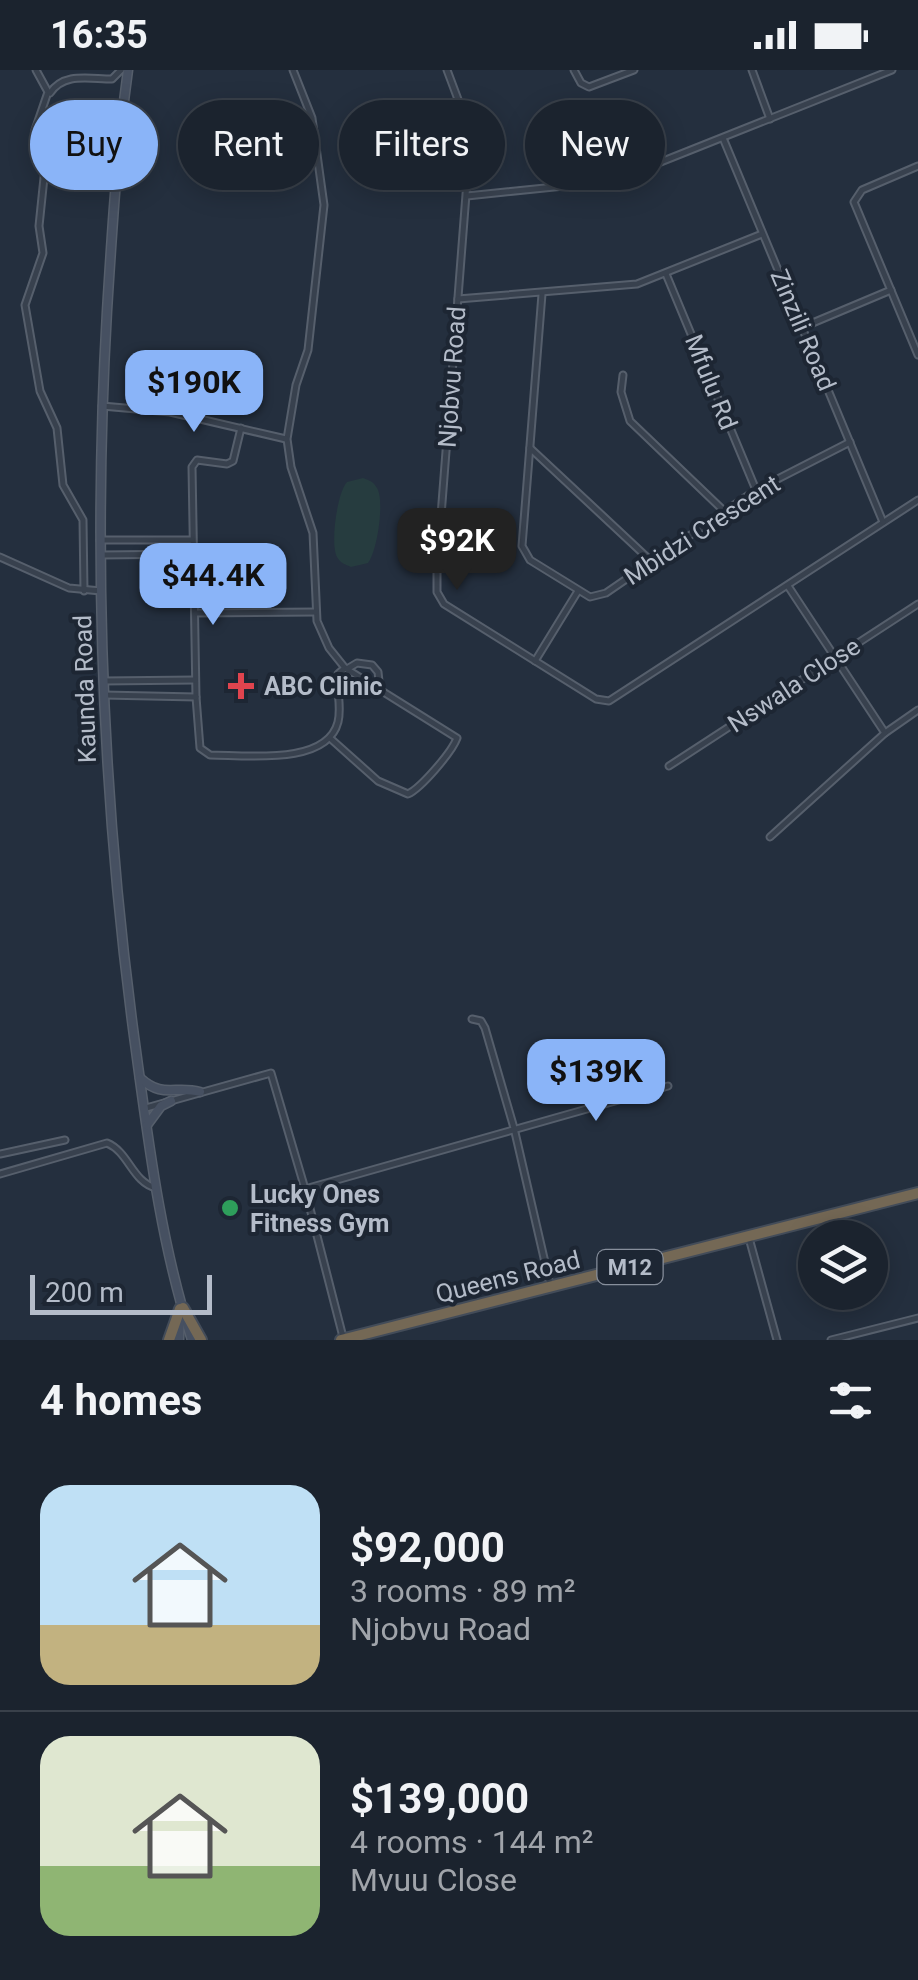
<!DOCTYPE html>
<html lang="en">
<head>
<meta charset="utf-8">
<style>
  body { margin:0; font-family:Roboto,sans-serif; background:#242b36; color:#f1f3f6; height:100vh; display:flex; flex-direction:column; font-size:38px; white-space:nowrap }
  * { box-sizing:border-box; margin:0 }
  p { font-size:32px; color:#a0a4aa }
  .icon { flex:none; width:55px; height:55px; fill:none; stroke:currentColor; stroke-width:2; stroke-linecap:round; stroke-linejoin:round }
  .map { position:relative; height:1270px; overflow:hidden }
  .drawer { display:flex; flex-direction:column; background:#1b232e; flex:1 }
  .drawer>* { flex:none }
  .guide { position:absolute; left:30px; top:30px; width:860px; height:90px; display:flex; gap:20px }
  .controls { position:absolute; left:798px; top:1150px; display:grid; gap:20px }
  .controls a { display:grid; place-items:center; width:90px; height:90px; border-radius:50%; background:#1b232e; box-shadow:0 5px 25px #0003,0 0 0 2px #39404a; font-size:50px }
  .scale { position:absolute; left:30px; bottom:25px; width:182px; box-sizing:border-box; padding-left:10px; border:5px solid #b4bcc9; border-top:0; font-size:28px; line-height:35px; white-space:nowrap; color:#b4bcc9; -webkit-text-stroke:8px #1d2633; paint-order:stroke }
  .price { position:absolute; translate:-50% -85px; padding:0 22px; border-radius:20px; background:#8ab4f8; color:#111; font-size:32px; line-height:65px; filter:drop-shadow(0 2px 5px #0008) }
  .price::after { content:''; position:absolute; left:50%; top:60px; width:30px; height:22px; margin-left:-15px; background:inherit; clip-path:polygon(0 0,100% 0,50% 100%) }
  .price.current { background:#222; color:#fff }
  ul { padding:0; list-style:none }
  li { display:flex; align-items:center; gap:30px; height:250px; padding:0 40px }
  li+li { border-top:2px solid #39404a }
  li span { display:grid; place-items:center; flex:none; width:280px; height:200px; border-radius:30px; color:#555 }
  li>.icon { margin-inline-start:auto }
  span .icon { width:120px; height:120px; fill:#fffc; stroke-width:1 }
  li b { font-size:42px }
  h2 { display:flex; justify-content:space-between; align-items:center; height:120px; padding:0 40px; font-size:42px }
  .tag { padding:0 35px; border-radius:45px; background:#1b232e; box-shadow:0 5px 25px #0003,0 0 0 2px #39404a; font-size:35px; line-height:90px }
  .tag.current { background:#8ab4f8; color:#111 }
  .status { display:flex; justify-content:space-between; align-items:center; height:70px; padding:0 50px; background:#1b232e; direction:ltr }
  .status svg { height:28px; fill:currentColor }
  .map>svg:first-child { display:block }
  .green { fill:#263c3f }
  .lines { fill:none; stroke-linecap:round; stroke-linejoin:round }
  .street-casing { stroke:#565f6c; stroke-width:9 }
  .secondary-casing { stroke:#565f6c; stroke-width:11 }
  .highway-casing { stroke:#434c59; stroke-width:14 }
  .street { stroke:#38414e; stroke-width:5 }
  .secondary { stroke:#465061; stroke-width:8 }
  .highway { stroke:#746855; stroke-width:10 }
  .health-dot { fill:#e0444e; stroke:#1d2633; stroke-width:4 }
  .leisure-dot { fill:#2e9e5b; stroke:#1d2633; stroke-width:4 }
  .labels { text-anchor:middle; dominant-baseline:central; stroke-width:8; stroke-linejoin:round; paint-order:stroke }
  .shield { fill:#1d2633; stroke:#878f9c; stroke-width:2.5 }
  .shield-label { font-size:22px; font-weight:bold; fill:#b4bcc9 }
  .street-label { font-size:25px; fill:#b4bcc9; stroke:#1d2633 }
  .poi-label { font-size:25px; font-weight:bold; fill:#b4bcc9; stroke:#1d2633; text-anchor:start }
</style>
</head>
<body>
<div class="status"><b>16:35</b><svg viewBox="0 0 49 12"><path d="M0 12V9h3v3zM5 12V6h3v6zM10 12V3h3v9zM15 12V0h3v12zM26 1h20v11H26zM47 4h2v5h-2z"/></svg></div>
<div class="map">
<svg width="918" height="1270" viewBox="0 0 918 1270">
  <rect width="100%" height="100%" fill="#242f3e"/>
  <!-- green -->
  <path class="green" d="M 363,408 C 370,411 373,411 377,418 C 385,431 377,482 368,493 L 351,497 C 345,494 341,494 337,487 C 330,474 337,423 347,412 Z"/>
  <g class="lines">
    <defs>
      <g id="street">
        <path d="M 36,0 L 48,22 L 35,60 L 45,98 L 39,156 L 43,183 L 25,235 L 40,321 L 57,358 L 63,415 L 83,450 L 84,521"/>
        <path d="M 293,0 L 312,48 L 324,135 L 308,280 L 296,315 L 287,369 L 291,397 L 313,463 L 317,551 L 329,578 L 345,598 L 457,668 C 452,682 421,718 408,724 L 378,711 L 331,669"/>
        <path d="M 447,0 L 465,48 L 470,73 L 437,497 L 437,522 L 444,534 L 596,629 L 609,631 L 918,430"/>
        <path d="M 574,0 L 581,13 L 589,17 L 634,0"/>
        <path d="M 752,0 L 770,49"/>
        <path d="M 50,23 C 64,2 89,9 112,9 L 121,0"/>
        <path d="M 723,68 L 883,452"/>
        <path d="M 918,96 L 862,120 L 854,132 L 918,285"/>
        <path d="M 467,126 L 613,111 L 892,0"/>
        <path d="M 666,204 L 756,420"/>
        <path d="M 542,224 L 522,476 L 530,490 L 590,527 L 606,523 L 756,420 L 850,372"/>
        <path d="M 458,229 L 637,214 L 762,164"/>
        <path d="M 803,257 L 891,220"/>
        <path d="M 623,305 L 621,322 L 630,351 L 724,441"/>
        <path d="M 102,336 L 170,342 L 286,369"/>
        <path d="M 241,358 L 233,391 L 227,394 L 197,390 L 192,397 L 196,627 L 200,678 L 210,685 C 245,685 327,696 338,652 C 342,636 336,620 338,604 L 345,598"/>
        <path d="M 530,378 L 651,491"/>
        <path d="M 100,470 L 192,470"/>
        <path d="M 102,485 L 194,484"/>
        <path d="M 0,487 L 69,518 L 101,521"/>
        <path d="M 788,516 L 885,663 L 918,640"/>
        <path d="M 196,543 L 316,542"/>
        <path d="M 535,591 L 578,521"/>
        <path d="M 347,599 L 357,593 L 372,595 L 378,602 L 380,621"/>
        <path d="M 103,611 L 195,610"/>
        <path d="M 104,625 L 196,627"/>
        <path d="M 669,696 L 918,534"/>
        <path d="M 770,767 L 885,663"/>
        <path d="M 472,949 L 481,951 L 485,958 L 514,1058 L 550,1214"/>
        <path d="M 146,1038 L 271,1003 L 305,1119 L 343,1267"/>
        <path d="M 0,1084 L 65,1070"/>
        <path d="M 0,1104 L 107,1073 C 129,1082 132,1112 156,1118"/>
        <path d="M 305,1119 L 668,1016"/>
        <path d="M 749,1168 L 777,1270"/>
        <path d="M 831,1270 L 918,1248"/>
      </g>
      <g id="secondary">
        <path d="M 128,0 C 117,80 112,161 107,241 C 93,483 102,726 134,966 C 148,1068 160,1172 192,1270"/>
        <path d="M 140,1008 C 163,1029 175,1015 200,1022"/>
        <path d="M 147,1055 L 161,1036 L 171,1031"/>
        <path d="M 179,1270 L 180,1241"/>
      </g>
      <g id="highway">
        <path d="M 183,1238 L 201,1270"/>
        <path d="M 169,1270 L 180,1239"/>
        <path d="M 341,1270 L 918,1123"/>
      </g>
    </defs>
    <!-- street casing -->
    <use href="#street" class="street-casing"/>
    <!-- secondary casing -->
    <use href="#secondary" class="secondary-casing"/>
    <!-- highway casing -->
    <use href="#highway" class="highway-casing"/>
    <!-- street -->
    <use href="#street" class="street"/>
    <!-- secondary -->
    <use href="#secondary" class="secondary"/>
    <!-- highway -->
    <use href="#highway" class="highway"/>
  </g>
  <!-- markers -->
  <path class="health-dot" d="M236 601h10v10h10v10h-10v10h-10v-10h-10v-10h10z"/>
  <circle class="leisure-dot" cx="230" cy="1138" r="10"/>
  <g class="labels">
    <!-- shield labels -->
    <rect class="shield" x="597.5" y="1180" width="65" height="34" rx="8"/>
    <g class="shield-label">
      <text x="630" y="1197">M12</text>
    </g>
    <!-- street labels -->
    <g class="street-label">
      <text transform="translate(803 260) rotate(67)">Zinzili Road</text>
      <text transform="translate(452 307) rotate(-86)">Njobvu Road</text>
      <text transform="translate(711 312) rotate(68)">Mfulu Rd</text>
      <text transform="translate(702 460) rotate(-33)">Mbidzi Crescent</text>
      <text transform="translate(794 615) rotate(-33)">Nswala Close</text>
      <text transform="translate(85 619) rotate(-92)">Kaunda Road</text>
      <text transform="translate(508 1207) rotate(-14)">Queens Road</text>
    </g>
    <!-- poi labels -->
    <g class="poi-label">
      <text x="264" y="616">ABC Clinic</text>
      <text x="250" y="1124">Lucky Ones<tspan x="250" dy="29">Fitness Gym</tspan></text>
    </g>
  </g>
</svg>
<div class="controls">
<a><svg class="icon" aria-label="layers" viewBox="0 0 24 24"><path d="M12 4l9 5-9 5-9-5zM3 14l9 5 9-5"/></svg></a>
</div>
<div class="scale">200 m</div>
<b class="price" style="left:194px;top:365px">$190K</b>
<b class="price current" style="left:457px;top:523px">$92K</b>
<b class="price" style="left:213px;top:558px">$44.4K</b>
<b class="price" style="left:596px;top:1054px">$139K</b>
<div class="guide">
<a class="tag current">Buy</a>
<a class="tag">Rent</a>
<a class="tag">Filters</a>
<a class="tag">New</a>
</div>
</div>
<section class="drawer">
<h2>4 homes<svg class="icon" aria-label="filters" viewBox="0 0 24 24"><path d="M4 7h16M4 17h16"/><circle cx="9" cy="7" r="2"/><circle cx="15" cy="17" r="2"/></svg></h2>
<ul>
<li><span style="background:linear-gradient(#bfe0f5 70%,#c2b280 0)"><svg class="icon" aria-label="home" viewBox="0 0 24 24"><path d="M3 11l9-7 9 7M6 9v11h12V9"/></svg></span><div><b>$92,000</b><p>3 rooms · 89 m²</p><p>Njobvu Road</p></div></li>
<li><span style="background:linear-gradient(#dfe7d0 65%,#8fb573 0)"><svg class="icon" aria-label="home" viewBox="0 0 24 24"><path d="M3 11l9-7 9 7M6 9v11h12V9"/></svg></span><div><b>$139,000</b><p>4 rooms · 144 m²</p><p>Mvuu Close</p></div></li>
</ul>
</section>
</body>
</html>
